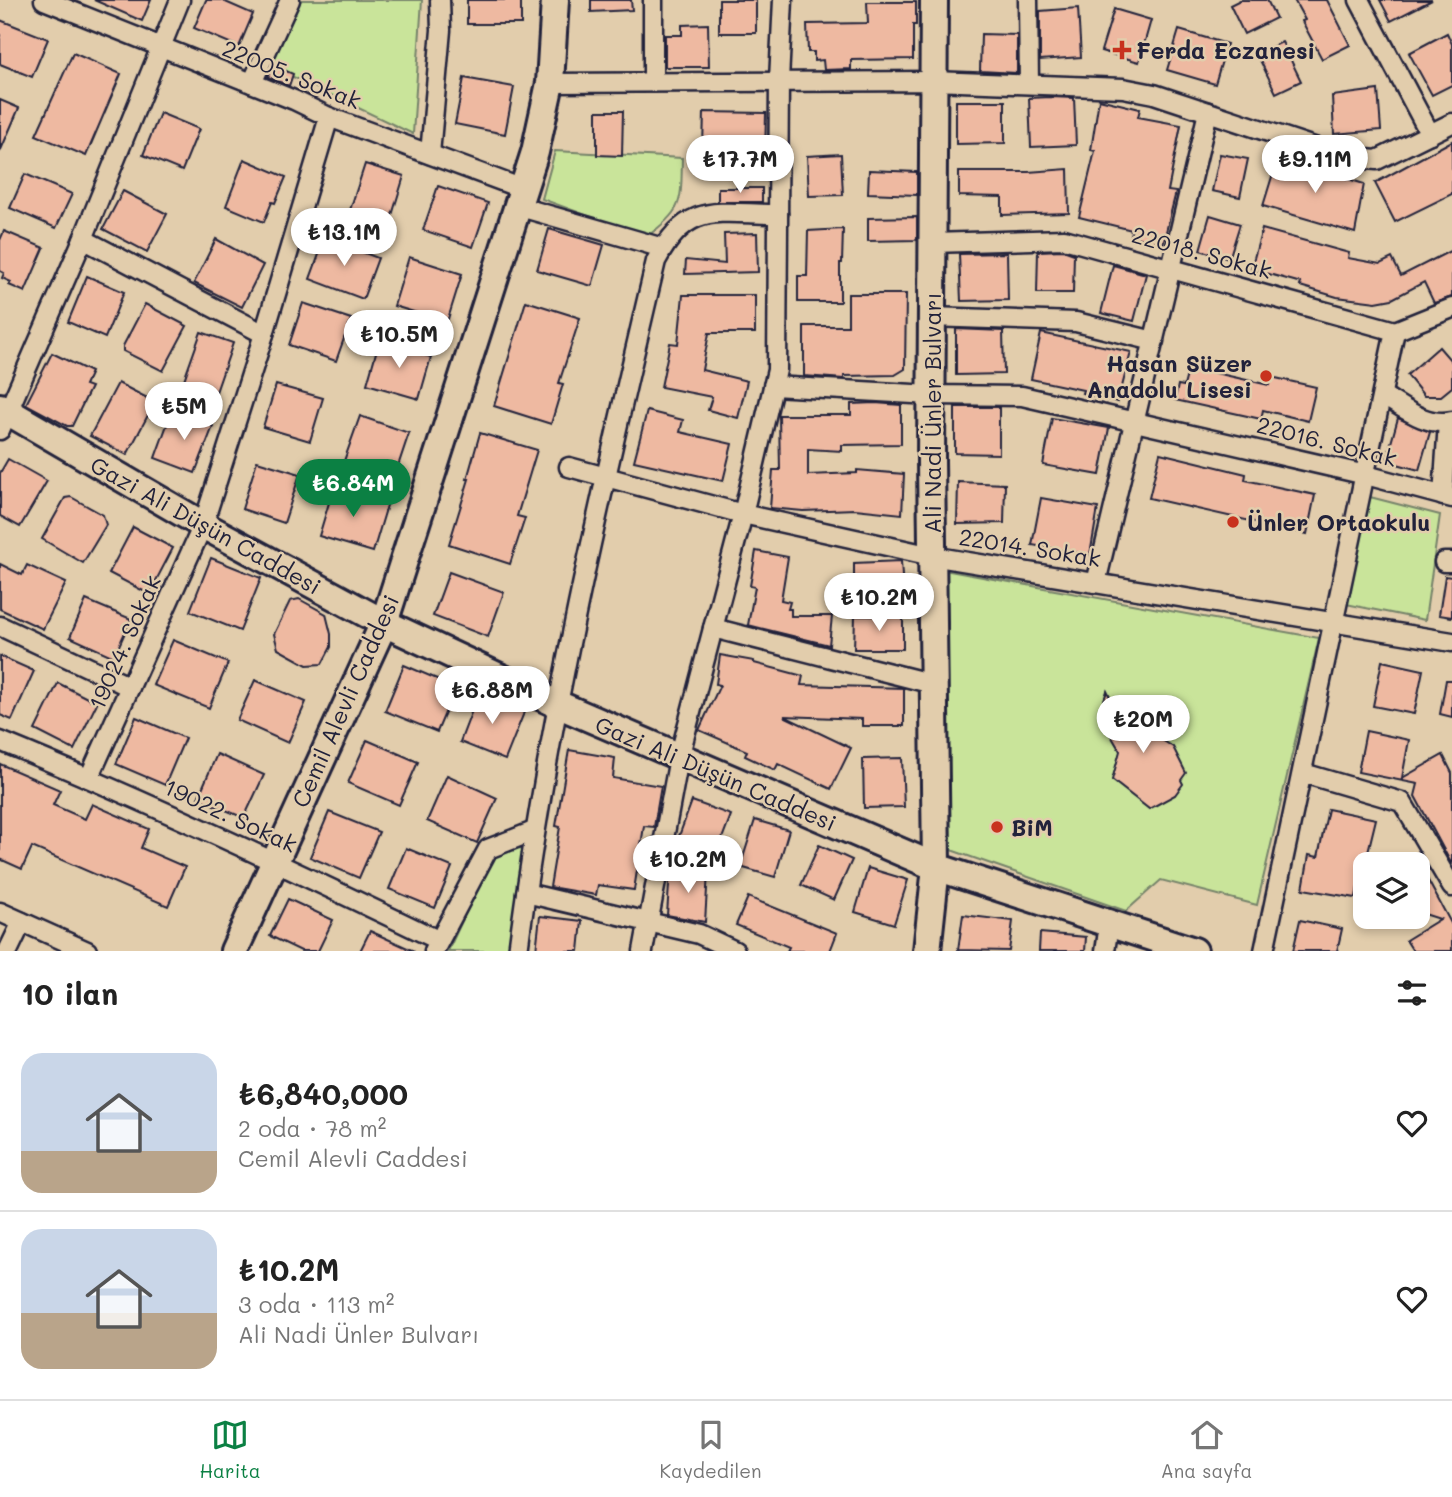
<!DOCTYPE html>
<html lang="tr">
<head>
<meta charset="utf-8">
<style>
  body { margin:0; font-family:Mali,sans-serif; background:#f2f2f2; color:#222; height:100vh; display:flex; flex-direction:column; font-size:26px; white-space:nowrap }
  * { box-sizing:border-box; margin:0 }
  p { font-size:23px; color:#767676 }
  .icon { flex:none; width:38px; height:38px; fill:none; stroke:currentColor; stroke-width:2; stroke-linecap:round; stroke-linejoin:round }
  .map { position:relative; height:951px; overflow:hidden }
  .panel { display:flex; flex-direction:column; background:#fff; flex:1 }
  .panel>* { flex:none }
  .fabs { position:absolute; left:1353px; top:852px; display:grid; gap:14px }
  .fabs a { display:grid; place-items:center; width:77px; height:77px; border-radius:14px; background:#fff; box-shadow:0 4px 10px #0003; font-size:35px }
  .price { position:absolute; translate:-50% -60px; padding:0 16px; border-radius:24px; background:#fff; color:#222; font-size:23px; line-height:46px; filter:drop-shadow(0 2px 4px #0008) }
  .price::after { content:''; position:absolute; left:50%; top:42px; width:21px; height:16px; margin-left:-10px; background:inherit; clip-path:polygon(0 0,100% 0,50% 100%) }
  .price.active { background:#0b8043; color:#fff }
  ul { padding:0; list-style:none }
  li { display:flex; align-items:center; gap:21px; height:175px; padding:0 21px }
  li+li { border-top:2px solid #e0e0e0 }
  li span { display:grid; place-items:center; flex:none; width:196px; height:140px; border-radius:21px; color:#555 }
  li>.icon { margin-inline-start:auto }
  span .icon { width:84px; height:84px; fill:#fffc; stroke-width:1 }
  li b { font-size:30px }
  h2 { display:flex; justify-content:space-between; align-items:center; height:84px; padding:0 21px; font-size:30px }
  .menu { display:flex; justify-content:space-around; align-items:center; height:98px; border-top:2px solid #e0e0e0; background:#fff; font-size:19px; color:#767676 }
  .menu a { display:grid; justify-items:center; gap:4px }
  .menu .active { color:#0b8043 }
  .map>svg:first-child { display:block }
  .green { fill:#c9e49a; stroke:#76836a; stroke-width:2 }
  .building { fill:#eeb9a1; stroke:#22223b; stroke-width:2 }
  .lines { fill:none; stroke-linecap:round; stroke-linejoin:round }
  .street-casing { stroke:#22223b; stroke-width:23 }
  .secondary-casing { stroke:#22223b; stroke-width:32 }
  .street { stroke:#e2cdac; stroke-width:18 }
  .secondary { stroke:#e2cdac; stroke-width:26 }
  .poi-dot { fill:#c8321e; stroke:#e2cdac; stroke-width:2.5 }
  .labels { text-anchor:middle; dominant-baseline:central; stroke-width:5; stroke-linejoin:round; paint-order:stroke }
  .poi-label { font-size:23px; font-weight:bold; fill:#22223b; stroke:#e2cdac; text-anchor:start }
  .street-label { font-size:23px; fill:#22223b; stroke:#e2cdac }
</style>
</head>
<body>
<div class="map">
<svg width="1452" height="951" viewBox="0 0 1452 951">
  <rect width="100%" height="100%" fill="#e2cdac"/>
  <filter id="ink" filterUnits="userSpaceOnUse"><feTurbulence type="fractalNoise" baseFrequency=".0143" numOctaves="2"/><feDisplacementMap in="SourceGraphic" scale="14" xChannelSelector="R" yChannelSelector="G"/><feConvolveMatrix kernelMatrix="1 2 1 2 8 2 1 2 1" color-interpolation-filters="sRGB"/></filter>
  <g filter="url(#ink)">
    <!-- green -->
    <g class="green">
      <path d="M 301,0 L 422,0 L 413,134 L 270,66 Z"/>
      <path d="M 555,151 L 682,158 C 681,202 684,210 646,237 L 542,199 Z"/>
      <path d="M 1370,497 L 1440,515 L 1425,620 L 1346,604 Z"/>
      <path d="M 944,570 L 1319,638 L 1257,905 L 1161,880 L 1126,911 L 951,850 Z"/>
      <path d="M 512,847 L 525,849 L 511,951 L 448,951 L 494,852 Z"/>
    </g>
    <!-- building -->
    <g class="building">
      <path d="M 94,0 L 151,0 L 142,21 Z"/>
      <path d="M 206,0 L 221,0 L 253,14 L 239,47 L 194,28 Z"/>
      <rect x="467" y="0" width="54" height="24"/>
      <path d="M 591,0 L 631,0 L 632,10 L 591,12 Z"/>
      <rect x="719" y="0" width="37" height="33"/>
      <path d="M 1240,0 L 1267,0 L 1276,18 L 1244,34 L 1230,5 Z"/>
      <path d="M 1294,0 L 1327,0 L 1350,45 L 1322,59 L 1302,21 L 1305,20 Z"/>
      <path d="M 1380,0 L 1432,0 L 1391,21 Z"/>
      <path d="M 867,2 L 916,2 L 916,25 L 913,25 L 913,59 L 851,60 L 851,69 L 824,70 L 823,60 L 814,61 L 814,52 L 808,52 L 807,24 L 868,23 Z"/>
      <path d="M 1078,8 L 1081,57 L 1040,60 L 1040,11 Z"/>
      <path d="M 1114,9 L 1151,20 L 1139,62 L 1101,51 Z"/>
      <path d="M 0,20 L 48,39 L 32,77 L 0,64 Z"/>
      <path d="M 708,24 L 709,67 L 665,67 L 665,35 L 682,35 L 682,25 Z"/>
      <path d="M 1179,30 L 1227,44 L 1215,84 L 1167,70 Z"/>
      <path d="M 1447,33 L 1452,44 L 1452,85 L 1432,95 L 1409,53 Z"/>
      <path d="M 981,34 L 1017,35 L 1017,73 L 980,71 Z"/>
      <path d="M 1282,42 L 1301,81 L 1276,93 L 1257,54 Z"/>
      <path d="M 73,53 L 121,74 L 86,156 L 36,135 Z"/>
      <path d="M 273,65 L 293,74 L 289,86 L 268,77 Z"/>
      <path d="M 464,78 L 514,87 L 505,134 L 455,124 Z"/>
      <path d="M 1378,90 L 1381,130 L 1334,134 L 1332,96 Z"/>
      <path d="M 1051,97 L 1074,98 L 1076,145 L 1031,147 L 1029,98 Z"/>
      <path d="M 1099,99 L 1140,109 L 1138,117 L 1181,125 L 1168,191 L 1176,192 L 1163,244 L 1131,236 L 1132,230 L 1079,217 L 1095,151 L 1091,150 Z"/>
      <path d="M 0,100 L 19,108 L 0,152 Z"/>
      <path d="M 956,101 L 1005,101 L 1005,143 L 956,144 Z"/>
      <path d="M 597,111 L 623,111 L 622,156 L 597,155 Z"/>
      <path d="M 704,112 L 766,113 L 765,155 L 708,156 L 709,147 L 703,147 Z"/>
      <path d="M 160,113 L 199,129 L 182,171 L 143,155 Z"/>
      <path d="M 1452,141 L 1452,194 L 1395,222 L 1375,183 Z"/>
      <path d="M 841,154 L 843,195 L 809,196 L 807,156 Z"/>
      <path d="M 1220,154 L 1248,159 L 1240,197 L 1212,191 Z"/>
      <path d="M 1278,157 L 1364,184 L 1355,233 L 1263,206 Z"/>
      <path d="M 244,159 L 286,177 L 275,203 L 272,202 L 264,222 L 226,206 Z"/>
      <path d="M 365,164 L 404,176 L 390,222 L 350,210 Z"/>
      <path d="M 1068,169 L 1069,213 L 1002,215 L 1002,197 L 959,196 L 959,172 L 1028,172 Z"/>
      <path d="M 869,170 L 917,172 L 917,195 L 868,193 Z"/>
      <path d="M 25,174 L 72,194 L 56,228 L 10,208 Z"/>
      <path d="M 438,186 L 488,203 L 473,247 L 423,230 Z"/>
      <rect x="718" y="188" width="44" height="14"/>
      <path d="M 123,191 L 167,214 L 147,252 L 103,229 Z"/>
      <path d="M 1210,215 L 1240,224 L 1229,259 L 1200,250 Z"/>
      <path d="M 917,217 L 917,240 L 868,241 L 868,218 Z"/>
      <path d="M 549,229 L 604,245 L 592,286 L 537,270 Z"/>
      <path d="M 843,229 L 842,263 L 840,263 L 840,302 L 798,302 L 798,276 L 807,276 L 808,231 Z"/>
      <path d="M 1262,229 L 1349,253 L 1348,258 L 1380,264 L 1392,258 L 1401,276 L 1452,250 L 1452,297 L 1434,303 L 1424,282 L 1392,299 L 1376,302 L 1337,297 L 1300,286 L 1301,283 L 1251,269 Z"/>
      <path d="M 4,231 L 44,248 L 25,292 L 9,285 L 11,282 L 2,278 L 4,273 L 0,271 L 0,240 Z"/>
      <path d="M 757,233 L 758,272 L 685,274 L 686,260 L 725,264 L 724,234 Z"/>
      <path d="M 325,238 L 378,258 L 363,299 L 310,279 Z"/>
      <path d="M 216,239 L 263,265 L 242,307 L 194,283 Z"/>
      <path d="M 1063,250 L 1074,254 L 1073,293 L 1037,293 L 1038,251 Z"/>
      <path d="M 1007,253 L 1008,300 L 961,301 L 959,254 Z"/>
      <path d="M 409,257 L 462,274 L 447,322 L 394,306 Z"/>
      <path d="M 1113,265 L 1146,274 L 1134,321 L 1101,313 Z"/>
      <path d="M 87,276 L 124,292 L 105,338 L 68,322 Z"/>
      <path d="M 848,294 L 906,294 L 905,369 L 895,375 L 844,376 L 844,379 L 804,376 L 804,326 L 848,326 Z"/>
      <path d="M 683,295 L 755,295 L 755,333 L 709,333 L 702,370 L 747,381 L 738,418 L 708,410 L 712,397 L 661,387 L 670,343 L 678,344 Z"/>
      <path d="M 526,301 L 580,318 L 559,383 L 563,384 L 551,424 L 494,406 Z"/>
      <path d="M 303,303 L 351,319 L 336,361 L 289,345 Z"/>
      <path d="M 145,304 L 187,326 L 163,371 L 123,351 L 123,346 Z"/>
      <path d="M 956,329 L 1003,331 L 1004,374 L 956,375 Z"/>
      <path d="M 201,332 L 233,343 L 216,392 L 184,380 Z"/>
      <path d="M 1041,333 L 1131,352 L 1118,402 L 1082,393 L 1083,390 L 1031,379 Z"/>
      <path d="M 379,342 L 431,357 L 419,399 L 367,384 Z"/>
      <path d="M 1439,347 L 1452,362 L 1452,387 L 1441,396 L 1424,396 L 1407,375 Z"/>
      <path d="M 52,353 L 91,372 L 85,385 L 91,387 L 72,426 L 67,426 L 26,404 Z"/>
      <path d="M 1189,367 L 1269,385 L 1271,377 L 1316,387 L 1308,421 L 1263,410 L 1261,419 L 1175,400 L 1178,385 L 1184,386 Z"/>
      <path d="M 118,383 L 155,402 L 127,455 L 90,436 Z"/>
      <path d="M 276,385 L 323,398 L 310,441 L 263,427 Z"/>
      <path d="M 875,403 L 901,405 L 901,444 L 842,445 L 842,451 L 808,449 L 808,475 L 857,473 L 857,470 L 904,474 L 902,514 L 855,509 L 803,511 L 770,508 L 773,470 L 780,470 L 779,415 L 851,415 L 851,404 Z"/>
      <path d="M 955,407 L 999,407 L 999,454 L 955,453 Z"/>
      <path d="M 172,411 L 213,426 L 195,473 L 155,458 Z"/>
      <path d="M 647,411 L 683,420 L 680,432 L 732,444 L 723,481 L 634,461 Z"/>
      <path d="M 360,416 L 409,433 L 394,478 L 344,461 Z"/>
      <path d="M 1052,418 L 1109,428 L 1100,475 L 1043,465 Z"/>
      <path d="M 1398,418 L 1430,432 L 1419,470 L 1386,461 Z"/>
      <path d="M 480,433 L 537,450 L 517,516 L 525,518 L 510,564 L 449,544 L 469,479 L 467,479 Z"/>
      <path d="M 1160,453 L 1246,474 L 1245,480 L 1315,495 L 1307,534 L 1149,498 Z"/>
      <path d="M 8,459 L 47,481 L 20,527 L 0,516 L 0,473 Z"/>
      <path d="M 257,461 L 300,474 L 284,523 L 242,509 Z"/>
      <path d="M 958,482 L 1005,484 L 1004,523 L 957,524 Z"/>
      <path d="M 334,486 L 388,502 L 373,552 L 319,536 Z"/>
      <path d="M 71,497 L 103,515 L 106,525 L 83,563 L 42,539 L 65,498 Z"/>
      <path d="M 1041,498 L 1098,508 L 1090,555 L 1032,545 Z"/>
      <path d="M 133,527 L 173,548 L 149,594 L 109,573 Z"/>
      <path d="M 756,551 L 788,557 L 781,600 L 790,602 L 788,609 L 791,609 L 791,616 L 832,616 L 829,645 L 748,625 L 755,587 L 750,586 Z"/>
      <path d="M 211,558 L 261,578 L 240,631 L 190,611 Z"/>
      <path d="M 901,561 L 903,592 L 854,594 L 854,563 Z"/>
      <path d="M 0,564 L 22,575 L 27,565 L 66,583 L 43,629 L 0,609 Z"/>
      <path d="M 449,572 L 504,592 L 488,637 L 433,616 Z"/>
      <path d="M 1445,576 L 1452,577 L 1452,617 L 1439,615 Z"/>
      <path d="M 299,599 L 326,614 L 331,634 L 331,647 L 322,664 L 307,665 L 278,649 L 274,634 L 290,601 Z"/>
      <path d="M 86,600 L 131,619 L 114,657 L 70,637 Z"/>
      <path d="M 855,616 L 903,616 L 903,649 L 854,649 Z"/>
      <path d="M 173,640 L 228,663 L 209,708 L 153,685 Z"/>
      <path d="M 720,655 L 754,661 L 754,663 L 803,676 L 801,685 L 904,688 L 904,726 L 862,726 L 862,719 L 784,716 L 851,748 L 831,789 L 778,764 L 775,770 L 745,756 L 747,751 L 699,730 L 720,685 L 716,684 Z"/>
      <path d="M 0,656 L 34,671 L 12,720 L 0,715 Z"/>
      <path d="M 1382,661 L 1423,670 L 1414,714 L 1373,706 Z"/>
      <path d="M 404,665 L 456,687 L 437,732 L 385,711 Z"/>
      <path d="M 255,680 L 306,702 L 288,743 L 237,720 Z"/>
      <path d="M 1446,680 L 1452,680 L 1452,717 L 1440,714 Z"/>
      <path d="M 58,683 L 97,703 L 74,750 L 35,730 Z"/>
      <path d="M 1107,691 L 1119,716 L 1140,706 L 1149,708 L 1164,736 L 1162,740 L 1173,747 L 1186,773 L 1181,780 L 1183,784 L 1175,795 L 1149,809 L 1112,780 L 1120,751 L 1099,715 Z"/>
      <path d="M 479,692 L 525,710 L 505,760 L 460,742 Z"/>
      <path d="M 136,717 L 185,738 L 165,785 L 116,764 Z"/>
      <path d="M 1366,731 L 1409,740 L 1402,778 L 1443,755 L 1452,773 L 1452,865 L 1415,796 L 1418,784 L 1358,772 Z"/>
      <path d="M 367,740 L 418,762 L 399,805 L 348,783 Z"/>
      <path d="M 569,750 L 615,758 L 613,778 L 661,786 L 654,827 L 644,826 L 634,890 L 598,885 L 596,895 L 550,887 L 560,827 L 556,826 Z"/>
      <path d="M 217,754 L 264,775 L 244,818 L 198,798 Z"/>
      <path d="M 902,758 L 904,807 L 864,808 L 863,759 Z"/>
      <path d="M 0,764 L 60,790 L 53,805 L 85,819 L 92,804 L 149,829 L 141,848 L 185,867 L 168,906 L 32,847 L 22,869 L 0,859 Z"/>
      <path d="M 447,775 L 497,798 L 477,843 L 427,821 Z"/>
      <path d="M 692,801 L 731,815 L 713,862 L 675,847 Z"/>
      <path d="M 1328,809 L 1376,819 L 1365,864 L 1362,864 L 1356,898 L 1303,889 L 1309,855 L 1318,857 Z"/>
      <path d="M 329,812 L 379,832 L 359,878 L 310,857 Z"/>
      <path d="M 755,820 L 789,830 L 775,877 L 740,867 Z"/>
      <path d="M 819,845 L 852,860 L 834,900 L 801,885 Z"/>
      <path d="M 406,848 L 452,867 L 435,908 L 389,889 Z"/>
      <path d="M 1418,862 L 1452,925 L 1452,951 L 1413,951 L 1406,940 L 1440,919 L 1418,912 Z"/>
      <path d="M 868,868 L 908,880 L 894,924 L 855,912 Z"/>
      <path d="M 670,870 L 708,872 L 705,922 L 667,915 Z"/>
      <path d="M 748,897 L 837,933 L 830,951 L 787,951 L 789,947 L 736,925 Z"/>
      <path d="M 288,899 L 333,920 L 318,951 L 301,951 L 270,936 Z"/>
      <path d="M 963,915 L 1013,921 L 1009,951 L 958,950 Z"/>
      <path d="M 540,916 L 582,921 L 579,951 L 536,951 Z"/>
      <path d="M 1300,920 L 1342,929 L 1337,951 L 1293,951 Z"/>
      <path d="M 370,931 L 414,951 L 360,951 Z"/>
      <path d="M 1040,933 L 1086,937 L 1085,951 L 1039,951 Z"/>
    </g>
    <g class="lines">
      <defs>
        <g id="street">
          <path d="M 44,0 L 294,100 L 329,117 L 523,189"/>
          <path d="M 653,0 L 653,82"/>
          <path d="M 1028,0 L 1029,84"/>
          <path d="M 1359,0 L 1430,134"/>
          <path d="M 252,83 L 290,0"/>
          <path d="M 550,83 L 933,81 L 1123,88 L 1154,94 L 1344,157 L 1377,160 L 1452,123"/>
          <path d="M 430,154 L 441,30 L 440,0"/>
          <path d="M 517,206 L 663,248"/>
          <path d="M 83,239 L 264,334"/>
          <path d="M 932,243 L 1064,239 L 1395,331 L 1452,308"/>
          <path d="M 931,317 L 1076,322 L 1154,341"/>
          <path d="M 773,386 L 931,395 L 1022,396 L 1366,475 L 1452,498"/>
          <path d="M 1382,395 C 1404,408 1426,427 1452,421"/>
          <path d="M 0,430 L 83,239 L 180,0"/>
          <path d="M 569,467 L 743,514 L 932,556 L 1452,642"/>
          <path d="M 1443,496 L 1448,422"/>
          <path d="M 1444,562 L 1452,562"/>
          <path d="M 1096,583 L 1208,112"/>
          <path d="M 0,626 L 130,687"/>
          <path d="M 713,628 L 933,684"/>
          <path d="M 0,741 C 149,802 293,870 438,940"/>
          <path d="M 1303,773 L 1402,802 L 1452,887"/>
          <path d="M 89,778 L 203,525 L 264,334 L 329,117"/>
          <path d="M 526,893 L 699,934 L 735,951"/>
          <path d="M 0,912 L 87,951"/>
          <path d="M 8,951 L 22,922"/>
          <path d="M 434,951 L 488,849 L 534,831"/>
          <path d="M 518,951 C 548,718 602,490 656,261 C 688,200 718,214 778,214"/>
          <path d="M 643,951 L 679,758 L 743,514 L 777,370 L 779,80 L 783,0"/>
          <path d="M 1105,951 L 1109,925"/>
          <path d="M 1264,951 L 1395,331"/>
        </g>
        <g id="secondary">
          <path d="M 0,407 L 203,525 L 384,623 L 557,704 L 936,867 L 1194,951"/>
          <path d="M 234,951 L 384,623 L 535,152 L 550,83 L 555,0"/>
          <path d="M 927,951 L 936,867 L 931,461 L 934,0"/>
        </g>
      </defs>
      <!-- street casing -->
      <use href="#street" class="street-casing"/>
      <!-- secondary casing -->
      <use href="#secondary" class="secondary-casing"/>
      <!-- street -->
      <use href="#street" class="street"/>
      <!-- secondary -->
      <use href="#secondary" class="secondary"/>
    </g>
  </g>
  <!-- markers -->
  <g class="poi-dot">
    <path d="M1118.5 39.5h7v7h7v7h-7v7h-7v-7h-7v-7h7z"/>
    <circle cx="1266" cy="376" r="7"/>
    <circle cx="1233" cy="522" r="7"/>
    <circle cx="997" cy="827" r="7"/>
  </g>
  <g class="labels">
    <!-- poi labels -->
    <g class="poi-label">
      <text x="1136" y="50">Ferda Eczanesi</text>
      <text x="1252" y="363" text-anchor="end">Hasan Süzer<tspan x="1252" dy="26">Anadolu Lisesi</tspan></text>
      <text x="1247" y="522">Ünler Ortaokulu</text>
      <text x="1011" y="827">BiM</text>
    </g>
    <!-- street labels -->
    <g class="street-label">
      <text transform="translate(292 74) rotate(22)">22005. Sokak</text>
      <text transform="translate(1202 252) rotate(15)">22018. Sokak</text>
      <text transform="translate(932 413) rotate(-90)">Ali Nadi Ünler Bulvarı</text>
      <text transform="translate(1327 441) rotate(14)">22016. Sokak</text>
      <text transform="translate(206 525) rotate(29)">Gazi Ali Düşün Caddesi</text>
      <text transform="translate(1030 547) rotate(9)">22014. Sokak</text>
      <text transform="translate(124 642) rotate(-66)">19024. Sokak</text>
      <text transform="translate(345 701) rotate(-66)">Cemil Alevli Caddesi</text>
      <text transform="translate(716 773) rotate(23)">Gazi Ali Düşün Caddesi</text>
      <text transform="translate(231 815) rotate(25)">19022. Sokak</text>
    </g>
  </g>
</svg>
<div class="fabs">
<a><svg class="icon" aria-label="layers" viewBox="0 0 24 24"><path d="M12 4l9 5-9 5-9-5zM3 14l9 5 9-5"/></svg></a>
</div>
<b class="price" style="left:740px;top:195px">₺17.7M</b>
<b class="price" style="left:1315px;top:195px">₺9.11M</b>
<b class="price" style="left:344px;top:268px">₺13.1M</b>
<b class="price" style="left:399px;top:370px">₺10.5M</b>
<b class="price" style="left:184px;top:442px">₺5M</b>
<b class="price active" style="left:353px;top:519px">₺6.84M</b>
<b class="price" style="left:879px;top:633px">₺10.2M</b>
<b class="price" style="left:492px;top:726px">₺6.88M</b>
<b class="price" style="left:1143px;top:755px">₺20M</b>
<b class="price" style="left:688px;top:895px">₺10.2M</b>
</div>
<section class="panel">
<h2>10 ilan<svg class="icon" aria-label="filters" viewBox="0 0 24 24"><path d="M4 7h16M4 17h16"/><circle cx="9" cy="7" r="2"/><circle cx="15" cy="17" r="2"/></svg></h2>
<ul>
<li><span style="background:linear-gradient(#c9d6e8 70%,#b9a48a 0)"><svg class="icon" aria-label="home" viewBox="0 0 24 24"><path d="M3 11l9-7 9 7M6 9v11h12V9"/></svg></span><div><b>₺6,840,000</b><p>2 oda · 78 m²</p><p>Cemil Alevli Caddesi</p></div><svg class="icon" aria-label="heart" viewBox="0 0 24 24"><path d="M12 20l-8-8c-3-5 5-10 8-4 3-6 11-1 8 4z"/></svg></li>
<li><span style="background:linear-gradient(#c9d6e8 60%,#b9a48a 0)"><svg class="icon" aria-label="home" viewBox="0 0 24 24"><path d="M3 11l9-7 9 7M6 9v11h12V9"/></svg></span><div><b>₺10.2M</b><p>3 oda · 113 m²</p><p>Ali Nadi Ünler Bulvarı</p></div><svg class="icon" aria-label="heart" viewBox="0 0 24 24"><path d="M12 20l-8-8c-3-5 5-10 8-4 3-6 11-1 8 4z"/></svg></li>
</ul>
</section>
<nav class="menu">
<a class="active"><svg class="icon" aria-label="map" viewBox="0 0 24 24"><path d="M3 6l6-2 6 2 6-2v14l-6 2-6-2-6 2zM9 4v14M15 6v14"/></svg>Harita</a>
<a><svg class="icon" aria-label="saved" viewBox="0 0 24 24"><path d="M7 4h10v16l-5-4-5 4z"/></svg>Kaydedilen</a>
<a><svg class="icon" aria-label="home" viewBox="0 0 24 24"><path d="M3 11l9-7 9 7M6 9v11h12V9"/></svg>Ana sayfa</a>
</nav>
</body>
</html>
